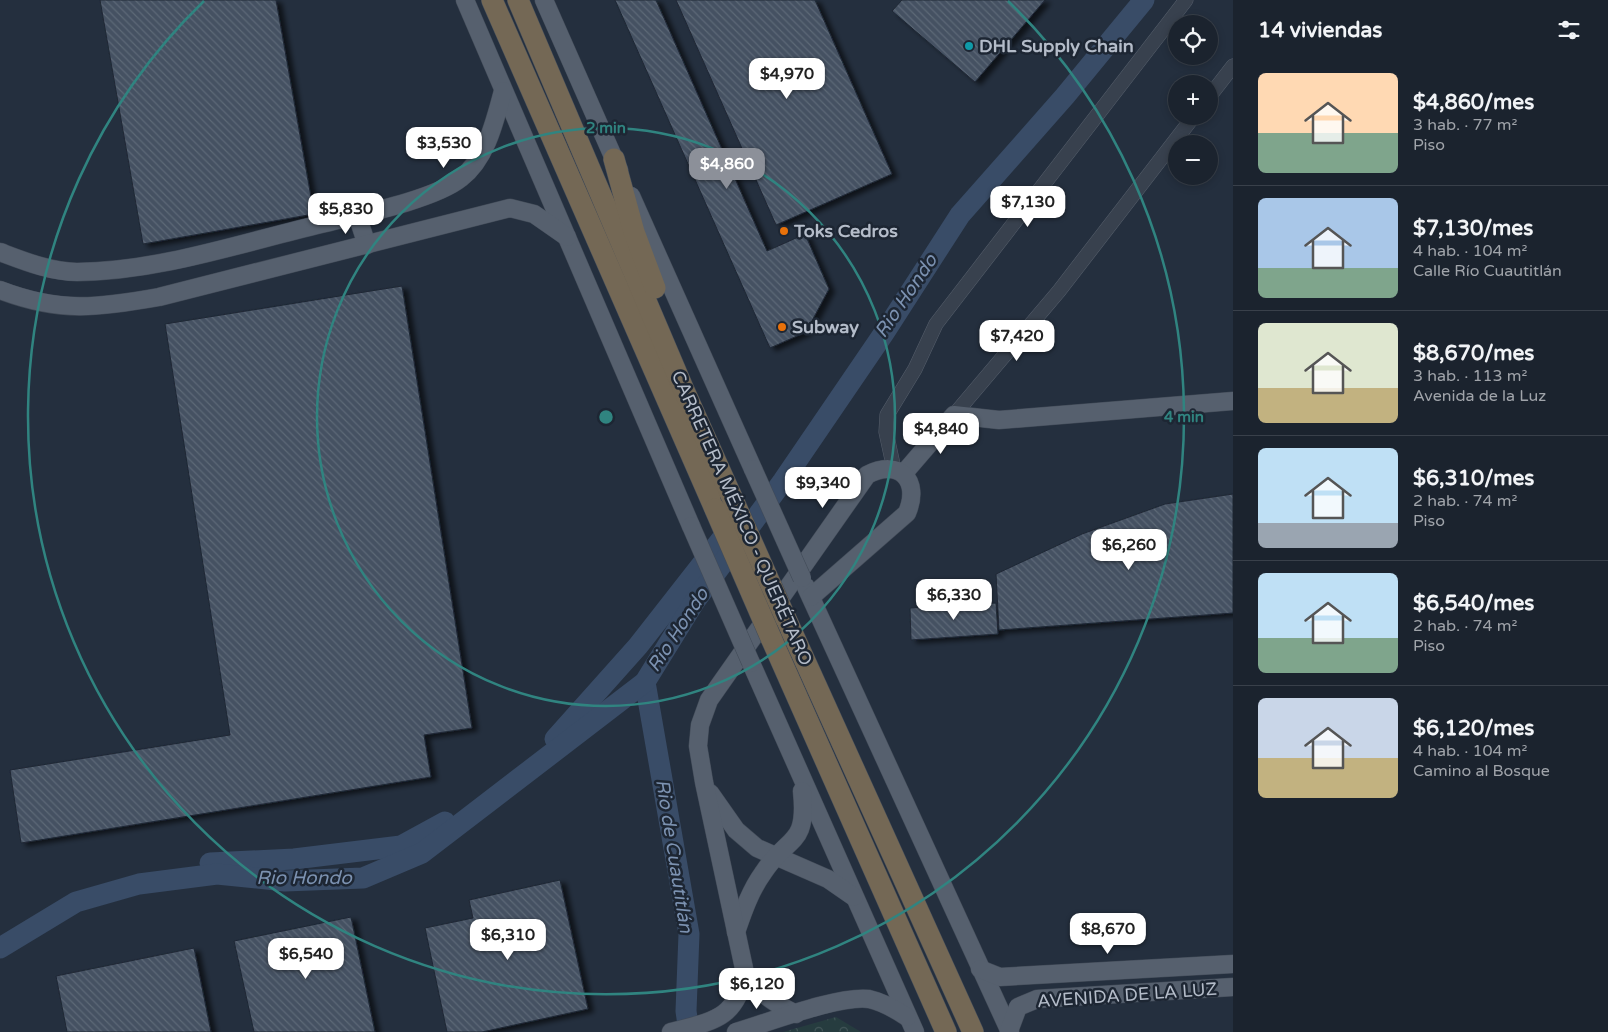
<!DOCTYPE html>
<html lang="es">
<head>
<meta charset="utf-8">
<style>
  body { margin:0; font-family:"Varela Round",sans-serif; background:#242b36; color:#f1f3f6; height:100vh; display:flex; flex-direction:column; font-size:19px; white-space:nowrap }
  * { box-sizing:border-box; margin:0 }
  p { font-size:16px; color:#a0a4aa }
  .icon { flex:none; width:28px; height:28px; fill:none; stroke:currentColor; stroke-width:2; stroke-linecap:round; stroke-linejoin:round }
  .map { position:relative; flex:1; overflow:hidden }
  .side { display:flex; flex-direction:column; background:#1b232e; width:375px }
  .side>* { flex:none }
  .fabs { position:absolute; left:1168px; top:15px; display:grid; gap:10px }
  .fabs a { display:grid; place-items:center; width:50px; height:50px; border-radius:50%; background:#1b232e; box-shadow:0 2px 8px #0003,0 0 0 1px #39404a; font-size:25px }
  .price { position:absolute; translate:-50% -42px; padding:0 11px; border-radius:10px; background:#fff; color:#222; font-size:16px; line-height:32px; filter:drop-shadow(0 1px 2px #0008) }
  .price::after { content:''; position:absolute; left:50%; top:30px; width:15px; height:11px; margin-left:-8px; background:inherit; clip-path:polygon(0 0,100% 0,50% 100%) }
  .price.current { background:#8c9099; color:#fff }
  ul { padding:0; list-style:none }
  li { display:flex; align-items:center; gap:15px; height:125px; padding:0 25px }
  li+li { border-top:1px solid #39404a }
  li span { display:grid; place-items:center; flex:none; width:140px; height:100px; border-radius:8px; color:#555 }
  li>.icon { margin-inline-start:auto }
  span .icon { width:60px; height:60px; fill:#fffc; stroke-width:1 }
  li b { font-size:21px }
  h2 { display:flex; justify-content:space-between; align-items:center; height:60px; padding:0 25px; font-size:21px }
  main { display:flex; flex:1; min-height:0 }
  .map>svg:first-child { display:block }
  .forest { fill:url(#forest-crowns) }
  .lines { fill:none; stroke-linecap:round; stroke-linejoin:round }
  .river { stroke:#394c67; stroke-width:21 }
  .building { fill:url(#building-back-hatch); stroke:#1f2835; filter:url(#shadow) }
  .minor-casing { stroke:#565f6c; stroke-width:15 }
  .major-casing { stroke:#414a57; stroke-width:19 }
  .highway-casing { stroke:#434c59; stroke-width:22 }
  .minor { stroke:#38414e; stroke-width:14 }
  .major { stroke:#56606e; stroke-width:18 }
  .highway { stroke:#746855; stroke-width:21 }
  .major-bridge-casing { stroke:#414a57; stroke-width:19; stroke-linecap:butt }
  .highway-bridge-casing { stroke:#434c59; stroke-width:22; stroke-linecap:butt }
  .major-bridge { stroke:#56606e; stroke-width:18 }
  .highway-bridge { stroke:#746855; stroke-width:21 }
  .ring { fill:none; stroke:#308480; stroke-width:2.5 }
  .culture-dot { fill:#0f9aa8; stroke:#1d2633; stroke-width:2 }
  .food-dot { fill:#e8710a; stroke:#1d2633; stroke-width:2 }
  .labels { text-anchor:middle; dominant-baseline:central; stroke-width:5; stroke-linejoin:round; paint-order:stroke }
  .poi-label { font-size:18px; font-weight:bold; fill:#b4bcc9; stroke:#1d2633; text-anchor:start }
  .street-label { font-size:18px; fill:#b4bcc9; stroke:#1d2633 }
  .water-label { font-size:19px; font-style:italic; fill:#7c92b1; stroke:#1d2633 }
  .centre { fill:#308480; stroke:#1d2633; stroke-width:2.5 }
  .ring-label { font-size:15px; text-anchor:middle; font-weight:bold; fill:#308480; stroke:#1d2633; stroke-width:5; stroke-linejoin:round; paint-order:stroke }
</style>
</head>
<body>
<main>
<div class="map">
<svg width="1233" height="1032" viewBox="0 0 1233 1032">
  <defs>
    <pattern id="forest-crowns" width="20" height="18" patternUnits="userSpaceOnUse" patternTransform="scale(1.25)"><rect width="20" height="18" fill="#263c3f"/><path d="M2 6a3 3 0 1 1 6 0M12 15a3 3 0 1 1 6 0" fill="none" stroke="#435659"/></pattern>
    <pattern id="building-back-hatch" width="6" height="6" patternUnits="userSpaceOnUse" patternTransform="scale(1.25)"><rect width="6" height="6" fill="#455162"/><path d="M-1 5l2 2M0 0l6 6M5-1l2 2" fill="none" stroke="#5d6877"/></pattern>
    <filter id="shadow"><feDropShadow dx="5.5" dy="3" stdDeviation="2.5" flood-color="#0009"/></filter>
  </defs>
  <rect width="100%" height="100%" fill="#242f3e"/>
  <!-- forest -->
  <path class="forest" d="M 836,1017 L 861,1032 L 783,1032 Z"/>
  <g class="lines">
    <!-- river -->
    <g class="river">
      <path d="M 645,682 L 689,934 L 686,1011 L 689,1032"/>
      <path d="M 555,739 L 638,646 L 735,522"/>
      <path d="M 210,863 L 294,859 L 401,846 L 445,822"/>
      <path d="M 0,948 L 76,902 L 139,884 L 217,874 L 285,881 L 363,878 L 422,853 L 645,682 L 695,601 L 783,481 L 884,333 L 960,215 L 1065,96 L 1144,0"/>
    </g>
  </g>
  <!-- building -->
  <g class="building">
    <path d="M 100,0 L 276,0 L 314,214 L 143,244 Z"/>
    <path d="M 615,0 L 656,0 L 767,251 L 805,234 L 829,289 L 806,332 L 770,348 Z"/>
    <path d="M 676,0 L 815,0 L 892,174 L 776,225 Z"/>
    <path d="M 902,0 L 1045,0 L 975,82 L 892,11 Z"/>
    <path d="M 402,286 L 472,728 L 424,735 L 431,777 L 21,843 L 10,770 L 230,735 L 165,324 Z"/>
    <path d="M 1233,494 L 1233,613 L 999,630 L 996,574 L 1082,534 L 1165,504 Z"/>
    <path d="M 996,603 L 998,634 L 911,640 L 910,608 Z"/>
    <path d="M 560,880 L 588,1009 L 482,1032 L 447,1032 L 425,928 L 473,918 L 469,900 Z"/>
    <path d="M 351,917 L 375,1032 L 254,1032 L 234,941 Z"/>
    <path d="M 194,948 L 211,1032 L 67,1032 L 56,976 Z"/>
  </g>
  <g class="lines">
    <defs>
      <g id="minor">
        <path d="M 1209,97 L 1233,66"/>
        <path d="M 954,415 L 1059,291 L 1194,116"/>
        <path d="M 894,469 L 886,432 L 887,415 L 915,369 L 936,324 L 1186,0"/>
      </g>
      <g id="major">
        <path d="M 465,0 L 691,526"/>
        <path d="M 544,0 L 619,170"/>
        <path d="M 631,196 L 753,469"/>
        <path d="M 357,215 L 367,245"/>
        <path d="M 0,252 C 24,261 51,272 77,272 C 160,271 241,243 321,224 C 357,215 434,200 461,178 C 487,158 495,120 503,91"/>
        <path d="M 0,290 C 60,313 98,308 159,297 L 510,208 L 534,214 L 567,237"/>
        <path d="M 904,473 L 954,415 L 999,420 L 1233,401"/>
        <path d="M 806,587 L 1010,1032"/>
        <path d="M 751,663 L 915,1032"/>
        <path d="M 710,793 L 736,830 L 757,848 L 828,879 L 854,897"/>
        <path d="M 736,932 C 743,912 750,891 763,873 C 787,835 808,848 802,791"/>
        <path d="M 980,969 L 1000,977 L 1233,964"/>
        <path d="M 796,1014 C 772,1002 761,994 745,973 L 704,782 L 698,746 L 700,725 L 709,700 L 867,475 C 899,458 921,480 907,513 L 811,597"/>
        <path d="M 1009,1031 L 1018,1007 L 1037,999 L 1233,987"/>
        <path d="M 671,1032 C 712,1021 736,1020 745,973"/>
        <path d="M 736,1032 C 767,1023 839,995 869,999 C 883,1002 895,1009 907,1017"/>
      </g>
      <g id="highway">
        <path d="M 492,0 L 715,509"/>
        <path d="M 518,0 L 683,388 L 730,493"/>
        <path d="M 614,159 L 634,232 L 655,288"/>
        <path d="M 786,619 L 973,1032"/>
        <path d="M 771,638 L 946,1032"/>
      </g>
    </defs>
    <!-- minor casing -->
    <use href="#minor" class="minor-casing"/>
    <!-- major casing -->
    <use href="#major" class="major-casing"/>
    <!-- highway casing -->
    <use href="#highway" class="highway-casing"/>
    <!-- minor -->
    <use href="#minor" class="minor"/>
    <!-- major -->
    <use href="#major" class="major"/>
    <!-- highway -->
    <use href="#highway" class="highway"/>
    <defs>
      <g id="major-bridge">
        <path d="M 753,469 L 802,578"/>
        <path d="M 691,526 L 751,663"/>
      </g>
      <g id="highway-bridge">
        <path d="M 730,493 L 786,619"/>
        <path d="M 715,509 L 771,638"/>
      </g>
    </defs>
    <!-- major-bridge casing -->
    <use href="#major-bridge" class="major-bridge-casing"/>
    <!-- highway-bridge casing -->
    <use href="#highway-bridge" class="highway-bridge-casing"/>
    <!-- major-bridge -->
    <use href="#major-bridge" class="major-bridge"/>
    <!-- highway-bridge -->
    <use href="#highway-bridge" class="highway-bridge"/>
  </g>
  <!-- distance rings -->
  <g class="ring">
    <circle cx="606" cy="417" r="289"/>
    <path d="M1008 1A578 578 0 1 1 204 1"/>
  </g>
  <!-- markers -->
  <circle class="culture-dot" cx="969" cy="46" r="5"/>
  <g class="food-dot">
    <circle cx="784" cy="231" r="5"/>
    <circle cx="782" cy="327" r="5"/>
  </g>
  <g class="labels">
    <!-- poi labels -->
    <g class="poi-label">
      <text x="979" y="46">DHL Supply Chain</text>
      <text x="794" y="231">Toks Cedros</text>
      <text x="792" y="327">Subway</text>
    </g>
    <!-- street labels -->
    <g class="street-label">
      <text transform="translate(742 518) rotate(66)">CARRETERA MÉXICO - QUERÉTARO</text>
      <text transform="translate(1127 995) rotate(-4)">AVENIDA DE LA LUZ</text>
    </g>
    <!-- water labels -->
    <g class="water-label">
      <text transform="translate(906 296) rotate(-56)">Rio Hondo</text>
      <text transform="translate(678 630) rotate(-57)">Rio Hondo</text>
      <text transform="translate(674 856) rotate(81)">Rio de Cuautitlán</text>
      <text x="304" y="878">Rio Hondo</text>
    </g>
  </g>
  <circle cx="606" cy="417" r="8" class="centre"/>
  <g class="ring-label">
    <text x="606" y="133">2 min</text>
    <text x="1184" y="422">4 min</text>
  </g>
</svg>
<div class="fabs">
<a><svg class="icon" aria-label="locate" viewBox="0 0 24 24"><circle cx="12" cy="12" r="6"/><path d="M12 2v4M12 18v4M2 12h4M18 12h4"/></svg></a>
<a>+</a>
<a>−</a>
</div>
<b class="price" style="left:787px;top:100px">$4,970</b>
<b class="price" style="left:444px;top:169px">$3,530</b>
<b class="price current" style="left:727px;top:190px">$4,860</b>
<b class="price" style="left:1028px;top:228px">$7,130</b>
<b class="price" style="left:346px;top:235px">$5,830</b>
<b class="price" style="left:1017px;top:362px">$7,420</b>
<b class="price" style="left:941px;top:455px">$4,840</b>
<b class="price" style="left:823px;top:509px">$9,340</b>
<b class="price" style="left:1129px;top:571px">$6,260</b>
<b class="price" style="left:954px;top:621px">$6,330</b>
<b class="price" style="left:1108px;top:955px">$8,670</b>
<b class="price" style="left:508px;top:961px">$6,310</b>
<b class="price" style="left:306px;top:980px">$6,540</b>
<b class="price" style="left:757px;top:1010px">$6,120</b>
</div>
<section class="side">
<h2>14 viviendas<svg class="icon" aria-label="filters" viewBox="0 0 24 24"><path d="M4 7h16M4 17h16"/><circle cx="9" cy="7" r="2"/><circle cx="15" cy="17" r="2"/></svg></h2>
<ul>
<li><span style="background:linear-gradient(#ffd9b3 60%,#7fa58c 0)"><svg class="icon" aria-label="home" viewBox="0 0 24 24"><path d="M3 11l9-7 9 7M6 9v11h12V9"/></svg></span><div><b>$4,860/mes</b><p>3 hab. · 77 m²</p><p>Piso</p></div></li>
<li><span style="background:linear-gradient(#a9c7e8 70%,#7fa58c 0)"><svg class="icon" aria-label="home" viewBox="0 0 24 24"><path d="M3 11l9-7 9 7M6 9v11h12V9"/></svg></span><div><b>$7,130/mes</b><p>4 hab. · 104 m²</p><p>Calle Río Cuautitlán</p></div></li>
<li><span style="background:linear-gradient(#dfe7d0 65%,#c2b280 0)"><svg class="icon" aria-label="home" viewBox="0 0 24 24"><path d="M3 11l9-7 9 7M6 9v11h12V9"/></svg></span><div><b>$8,670/mes</b><p>3 hab. · 113 m²</p><p>Avenida de la Luz</p></div></li>
<li><span style="background:linear-gradient(#bfe0f5 75%,#9aa5b1 0)"><svg class="icon" aria-label="home" viewBox="0 0 24 24"><path d="M3 11l9-7 9 7M6 9v11h12V9"/></svg></span><div><b>$6,310/mes</b><p>2 hab. · 74 m²</p><p>Piso</p></div></li>
<li><span style="background:linear-gradient(#bfe0f5 65%,#7fa58c 0)"><svg class="icon" aria-label="home" viewBox="0 0 24 24"><path d="M3 11l9-7 9 7M6 9v11h12V9"/></svg></span><div><b>$6,540/mes</b><p>2 hab. · 74 m²</p><p>Piso</p></div></li>
<li><span style="background:linear-gradient(#c9d6e8 60%,#c2b280 0)"><svg class="icon" aria-label="home" viewBox="0 0 24 24"><path d="M3 11l9-7 9 7M6 9v11h12V9"/></svg></span><div><b>$6,120/mes</b><p>4 hab. · 104 m²</p><p>Camino al Bosque</p></div></li>
</ul>
</section>
</main>
</body>
</html>
